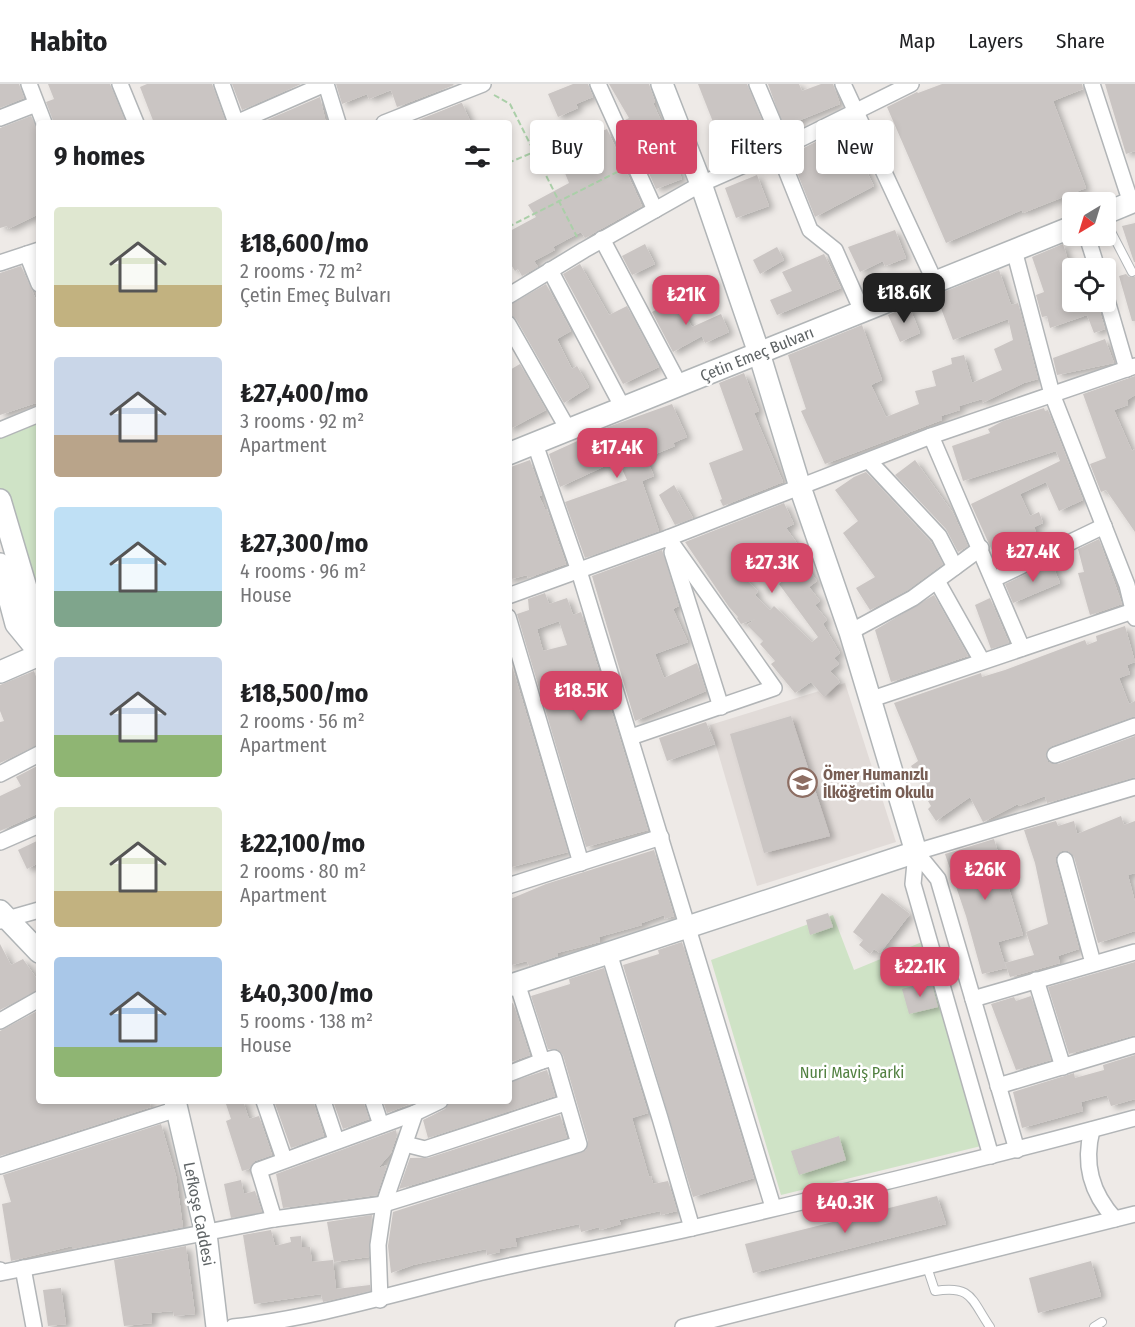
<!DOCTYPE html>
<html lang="en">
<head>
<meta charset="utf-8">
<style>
  body { margin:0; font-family:"Fira Sans Condensed",sans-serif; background:#f6f6f6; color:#202124; height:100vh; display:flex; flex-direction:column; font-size:22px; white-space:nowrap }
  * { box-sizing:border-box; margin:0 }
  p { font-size:20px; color:#757577 }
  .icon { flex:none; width:33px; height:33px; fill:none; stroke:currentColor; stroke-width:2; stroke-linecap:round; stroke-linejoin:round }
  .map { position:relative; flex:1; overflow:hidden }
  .drawer { position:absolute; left:36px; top:36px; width:476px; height:984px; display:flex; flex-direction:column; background:#fff; border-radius:6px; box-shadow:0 3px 9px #0003 }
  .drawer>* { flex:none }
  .hud { position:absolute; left:530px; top:36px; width:514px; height:54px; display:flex; gap:12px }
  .needle { width:39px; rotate:218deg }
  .tools { position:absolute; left:1062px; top:108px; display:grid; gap:12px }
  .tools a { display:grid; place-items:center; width:54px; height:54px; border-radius:6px; background:#fff; box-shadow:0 3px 9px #0003; font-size:30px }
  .price { position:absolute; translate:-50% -51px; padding:0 14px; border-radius:12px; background:#d44768; color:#fff; font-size:20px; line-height:39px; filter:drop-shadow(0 2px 3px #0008) }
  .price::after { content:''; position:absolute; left:50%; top:36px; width:18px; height:14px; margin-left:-9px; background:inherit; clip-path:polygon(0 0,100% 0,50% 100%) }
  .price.active { background:#222; color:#fff }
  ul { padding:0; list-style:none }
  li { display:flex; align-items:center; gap:18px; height:150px; padding:0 18px }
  li span { display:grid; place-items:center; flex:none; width:168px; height:120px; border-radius:6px; color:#555 }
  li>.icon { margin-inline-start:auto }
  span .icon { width:72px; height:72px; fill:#fffc; stroke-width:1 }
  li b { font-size:26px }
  h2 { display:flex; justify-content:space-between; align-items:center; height:72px; padding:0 18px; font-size:26px }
  .pill { padding:0 21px; border-radius:6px; background:#fff; box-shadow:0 3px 9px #0003; font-size:21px; line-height:54px }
  .pill.active { background:#d44768; color:#fff }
  header { display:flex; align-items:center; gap:36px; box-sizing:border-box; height:84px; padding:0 30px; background:#fff; border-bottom:2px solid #e0e0e0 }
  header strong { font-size:28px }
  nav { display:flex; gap:33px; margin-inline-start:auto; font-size:21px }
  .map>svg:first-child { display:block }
  .education { fill:#e1dbd8 }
  .green { fill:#cfe3c6 }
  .building { fill:#cac5c3; fill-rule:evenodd; filter:url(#shadow) }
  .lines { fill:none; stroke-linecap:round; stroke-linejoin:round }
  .lane-casing { stroke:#b2b5b7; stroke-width:10 }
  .street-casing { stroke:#b2b5b7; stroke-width:18 }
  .secondary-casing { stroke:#b1b5b7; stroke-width:24 }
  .path { stroke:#aacfa8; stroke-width:2; stroke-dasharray:6 3; stroke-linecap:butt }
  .lane { stroke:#fff; stroke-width:8 }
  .street { stroke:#fff; stroke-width:15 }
  .secondary { stroke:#fff; stroke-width:21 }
  .labels { text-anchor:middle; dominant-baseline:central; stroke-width:5; stroke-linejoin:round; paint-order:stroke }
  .street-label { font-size:16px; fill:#5e6365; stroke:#fff }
  .education-label { font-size:16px; font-weight:bold; fill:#785e54; stroke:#fff; text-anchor:start }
  .park-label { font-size:16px; fill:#528141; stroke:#fff }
</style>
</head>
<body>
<header>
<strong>Habito</strong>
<nav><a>Map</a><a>Layers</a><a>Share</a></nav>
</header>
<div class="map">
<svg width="1135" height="1243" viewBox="0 0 1135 1243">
  <defs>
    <filter id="shadow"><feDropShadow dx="5" dy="3" stdDeviation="3" flood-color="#0004"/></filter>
  </defs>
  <rect width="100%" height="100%" fill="#eeeae7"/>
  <!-- education -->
  <path class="education" d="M 845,599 L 896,758 L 757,802 L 710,641 Z"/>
  <!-- green -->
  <g class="green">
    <path d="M 39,330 L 39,532 L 0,416 L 0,346 Z"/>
    <path d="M 833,831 L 854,886 L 922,858 L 981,1062 L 781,1111 L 711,876 Z"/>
  </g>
  <!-- building -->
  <g class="building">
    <path d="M 0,0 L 19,0 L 24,14 L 0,24 Z"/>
    <path d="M 48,0 L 110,0 L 125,37 L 54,39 L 46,18 L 54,15 Z"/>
    <path d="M 147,0 L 212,0 L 226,39 L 154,39 L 140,3 Z"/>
    <path d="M 232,0 L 301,0 L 242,26 Z"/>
    <path d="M 336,0 L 453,0 L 454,1 L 397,23 L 391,6 L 369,15 L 367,10 L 342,20 Z"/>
    <path d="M 573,0 L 588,0 L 593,13 L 576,20 L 578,24 L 558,33 L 548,10 Z"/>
    <path d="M 609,0 L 649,0 L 655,18 L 653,19 L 670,57 L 667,59 L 682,95 L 656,105 L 625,36 L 629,34 Z"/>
    <path d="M 698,0 L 747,0 L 764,41 L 766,56 L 726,71 Z"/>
    <path d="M 768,0 L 799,0 L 802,7 L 821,0 L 833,0 L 840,20 L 798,37 L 800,42 L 785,47 Z"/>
    <path d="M 942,0 L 1082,0 L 1083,5 L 1053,17 L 1086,104 L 1023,129 L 1022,126 L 946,159 L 887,23 L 917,8 L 918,9 Z"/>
    <path d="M 1105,0 L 1135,0 L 1135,67 L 1126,70 Z"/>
    <path d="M 320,13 L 326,39 L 260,39 Z"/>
    <path d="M 462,19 L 471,39 L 411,39 L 461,19 Z"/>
    <path d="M 31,32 L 39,47 L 39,130 L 8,145 L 7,142 L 0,144 L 0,44 Z"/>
    <path d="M 849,41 L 857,61 L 854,63 L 874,102 L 815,133 L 790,71 Z"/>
    <path d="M 607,45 L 642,122 L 585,154 L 581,148 L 553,163 L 555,166 L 534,177 L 538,183 L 522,192 L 518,185 L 515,187 L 508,176 L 508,148 L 536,133 L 528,121 L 569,99 L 556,67 Z"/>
    <path d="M 757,91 L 769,122 L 736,134 L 725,104 Z"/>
    <path d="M 1135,139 L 1135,178 L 1134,178 L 1122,142 Z"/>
    <path d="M 895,146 L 906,174 L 885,182 L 883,177 L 860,188 L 848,163 Z"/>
    <path d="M 645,160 L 655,180 L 632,191 L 622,172 Z"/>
    <path d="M 1063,160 L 1072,189 L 1072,218 L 1097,218 L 1105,245 L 1094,249 L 1087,231 L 1050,244 L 1047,232 L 1042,233 L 1036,211 L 1044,208 L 1032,173 Z"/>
    <path d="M 777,163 L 784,176 L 760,190 L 753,176 Z"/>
    <path d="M 824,170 L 841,204 L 777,231 L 770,216 L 792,207 L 782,188 Z"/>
    <path d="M 580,180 L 609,231 L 627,222 L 659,283 L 623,300 L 563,190 Z"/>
    <path d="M 21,182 L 39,222 L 39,318 L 0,331 L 0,189 Z"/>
    <path d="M 999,186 L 1011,221 L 1018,219 L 1038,295 L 1024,299 L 982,319 L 982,315 L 959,322 L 960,326 L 941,332 L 942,336 L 825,380 L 801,327 L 806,325 L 788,271 L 862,241 L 882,296 L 871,301 L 886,333 L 919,320 L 915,307 L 936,302 L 932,287 L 952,280 L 951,274 L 964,271 L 972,299 L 1002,286 L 994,265 L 1013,256 L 1008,235 L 953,256 L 936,211 Z"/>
    <path d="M 1126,190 L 1129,193 L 1135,193 L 1135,237 L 1132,237 L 1119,192 Z"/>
    <path d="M 546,200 L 571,247 L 557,255 L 572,285 L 577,282 L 589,303 L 564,319 L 516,235 L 508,230 L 508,222 Z"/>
    <path d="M 676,215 L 692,243 L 721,230 L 729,248 L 705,259 L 702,252 L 673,268 L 652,228 Z"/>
    <path d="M 909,222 L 920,249 L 900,258 L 888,231 Z"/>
    <path d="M 1105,255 L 1114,279 L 1057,291 L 1053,274 Z"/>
    <path d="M 520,280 L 546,326 L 508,346 L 508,287 Z"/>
    <path d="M 744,289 L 759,327 L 754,329 L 783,398 L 723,422 L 720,416 L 722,415 L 709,379 L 743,366 L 719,299 Z"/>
    <path d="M 1135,292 L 1135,311 L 1127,316 L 1128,321 L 1114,326 L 1132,367 L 1135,365 L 1135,448 L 1106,406 L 1101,408 L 1090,380 L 1106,374 L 1083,310 Z"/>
    <path d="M 672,320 L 687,353 L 673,359 L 675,362 L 646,374 L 654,392 L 642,397 L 659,447 L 585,474 L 565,418 L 627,396 L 618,376 L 560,403 L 549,370 L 608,343 Z"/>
    <path d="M 1044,324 L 1045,327 L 1048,326 L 1083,416 L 1059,427 L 1046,398 L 1020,410 L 1030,432 L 1039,428 L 1043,439 L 1034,443 L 1041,461 L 999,482 L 971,420 L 1060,377 L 1056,367 L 963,397 L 952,362 L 990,349 L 988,345 L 1003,337 Z"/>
    <path d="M 530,376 L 542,411 L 539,412 L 545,425 L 547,425 L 566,480 L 528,494 L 527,491 L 508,496 L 508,384 Z"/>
    <path d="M 915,376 L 953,429 L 968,462 L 958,468 L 946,445 L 895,391 Z"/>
    <path d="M 866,388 L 931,458 L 943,480 L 908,506 L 870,526 L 856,504 L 875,493 L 843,449 L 858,437 L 835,406 L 854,393 Z"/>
    <path d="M 674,401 L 693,434 L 675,441 L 659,411 Z"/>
    <path d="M 784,419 L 794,440 L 786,444 L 806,472 L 801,476 L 817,497 L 809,503 L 820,517 L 815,521 L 827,536 L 823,540 L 840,569 L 834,574 L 839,580 L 830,587 L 840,598 L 824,613 L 811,598 L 795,609 L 771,580 L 775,577 L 760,560 L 763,557 L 747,541 L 755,535 L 741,540 L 737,534 L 738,533 L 729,523 L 685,458 ZM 767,468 L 785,495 L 779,500 L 818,553 L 812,558 L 774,522 L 770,526 L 755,511 L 758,507 L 732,483 Z"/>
    <path d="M 1099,455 L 1122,520 L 1090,531 L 1078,489 L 1084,488 L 1078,465 Z"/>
    <path d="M 662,466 L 679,522 L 673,525 L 688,558 L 655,570 L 664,594 L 697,579 L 706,607 L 635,637 L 592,492 Z"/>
    <path d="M 1051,478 L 1060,499 L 1013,519 L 1005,500 Z"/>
    <path d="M 545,509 L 549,520 L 567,514 L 573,531 L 581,528 L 648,746 L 586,763 L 517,530 L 529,526 L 528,515 ZM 559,537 L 567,561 L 543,567 L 537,545 Z"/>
    <path d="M 934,511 L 968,572 L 891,598 L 875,546 Z"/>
    <path d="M 990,514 L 1009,559 L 991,565 L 975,521 Z"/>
    <path d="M 1125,542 L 1135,578 L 1127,581 L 1130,590 L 1119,594 L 1129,620 L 1135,617 L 1135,632 L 1052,662 L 1045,670 L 1048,678 L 1058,680 L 1135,652 L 1135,693 L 1047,719 L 1045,712 L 1019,722 L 1018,720 L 983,738 L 970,713 L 936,737 L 928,725 L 931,722 L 928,717 L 932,714 L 911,682 L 918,677 L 894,619 L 981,589 L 982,593 L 1005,586 L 1085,556 L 1087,561 L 1097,557 L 1096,552 Z"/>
    <path d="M 508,569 L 568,768 L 508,784 Z"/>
    <path d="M 34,587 L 39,601 L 39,660 L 0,679 L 0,638 L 4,637 L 0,627 L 0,601 Z"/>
    <path d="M 791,632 L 830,752 L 764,769 L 730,650 Z"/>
    <path d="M 706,638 L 715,660 L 667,677 L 659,654 Z"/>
    <path d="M 39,681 L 39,729 L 0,747 L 0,712 L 21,702 L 16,693 Z"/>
    <path d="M 1121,732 L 1124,741 L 1135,737 L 1135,789 L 1128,791 L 1135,818 L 1135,847 L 1098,859 L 1074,773 L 1068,767 L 1062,767 L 1056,773 L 1056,779 L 1079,865 L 1058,872 L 1060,879 L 1010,893 L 1005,879 L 1034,871 L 1026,848 L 1048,840 L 1035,779 L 1024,746 L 1056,737 L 1058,742 L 1074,737 L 1077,750 Z"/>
    <path d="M 994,755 L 1023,851 L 998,858 L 1006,884 L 982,890 L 966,832 L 945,770 Z"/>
    <path d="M 39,756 L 39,779 L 27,785 L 18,766 Z"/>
    <path d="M 654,766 L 674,832 L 665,835 L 664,831 L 642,839 L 642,841 L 599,853 L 600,858 L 557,869 L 558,872 L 529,882 L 527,877 L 508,882 L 508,816 L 546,800 Z"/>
    <path d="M 882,809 L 910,830 L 880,869 L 874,865 L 870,870 L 859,861 L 863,856 L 853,848 Z"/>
    <path d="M 828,829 L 833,843 L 810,851 L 806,836 Z"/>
    <path d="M 682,858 L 754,1094 L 693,1113 L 623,881 L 659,870 L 658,866 Z"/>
    <path d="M 0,860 L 11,881 L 23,875 L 39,898 L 39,905 L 0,926 Z"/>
    <path d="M 1135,878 L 1135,951 L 1069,970 L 1048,903 Z"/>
    <path d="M 604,884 L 648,1029 L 632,1034 L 649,1093 L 651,1092 L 653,1100 L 668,1097 L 677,1127 L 661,1131 L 660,1127 L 619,1136 L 621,1140 L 600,1146 L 599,1143 L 581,1148 L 579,1140 L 515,1154 L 517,1162 L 500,1165 L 500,1168 L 487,1171 L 486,1165 L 413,1181 L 391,1189 L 388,1162 L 393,1128 L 586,1066 L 588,1057 L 563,971 L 557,965 L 548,965 L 531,912 L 570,900 L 569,895 Z"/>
    <path d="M 931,897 L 938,923 L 909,930 L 902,905 Z"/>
    <path d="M 1031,912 L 1051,976 L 1016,986 L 991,920 L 1014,913 L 1016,917 Z"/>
    <path d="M 513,919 L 530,971 L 508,979 L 508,921 Z"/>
    <path d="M 39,926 L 39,1017 L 149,1017 L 151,1023 L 0,1072 L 0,947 Z"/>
    <path d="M 1135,971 L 1135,1015 L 1111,1022 L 1107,1011 L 1081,1018 L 1083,1027 L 1022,1044 L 1013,1008 L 1074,989 L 1075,994 L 1104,986 L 1103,981 Z"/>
    <path d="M 547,986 L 555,1012 L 428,1054 L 423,1036 L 445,1025 L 450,1017 L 508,1017 L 508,999 Z"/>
    <path d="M 225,1017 L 243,1017 L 249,1035 L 259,1032 L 272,1071 L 255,1077 L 249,1085 L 242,1087 L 226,1037 L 231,1035 Z"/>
    <path d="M 274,1017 L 313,1017 L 324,1052 L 291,1064 Z"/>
    <path d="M 333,1017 L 363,1017 L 369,1035 L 343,1045 Z"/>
    <path d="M 383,1017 L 417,1017 L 387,1029 Z"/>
    <path d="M 560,1031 L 567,1054 L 399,1105 L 410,1074 L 428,1074 Z"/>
    <path d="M 161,1040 L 176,1092 L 183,1143 L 72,1165 L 72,1162 L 11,1177 L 2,1120 L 11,1118 L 3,1091 Z"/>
    <path d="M 396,1046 L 397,1051 L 391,1069 L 378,1084 L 387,1081 L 377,1111 L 283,1124 L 276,1090 Z"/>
    <path d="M 839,1052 L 846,1076 L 799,1091 L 791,1067 Z"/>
    <path d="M 241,1096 L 244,1110 L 255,1107 L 262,1128 L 231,1134 L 224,1100 Z"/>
    <path d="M 937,1112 L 946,1140 L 753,1189 L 745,1160 Z"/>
    <path d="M 372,1131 L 369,1173 L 334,1178 L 327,1138 Z"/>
    <path d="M 271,1146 L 275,1162 L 291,1158 L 290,1153 L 301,1152 L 302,1163 L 310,1163 L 312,1178 L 333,1176 L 336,1205 L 370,1201 L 370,1207 L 323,1218 L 321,1210 L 254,1220 L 243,1151 Z"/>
    <path d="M 186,1162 L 195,1230 L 174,1232 L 173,1227 L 151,1229 L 152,1239 L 124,1242 L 114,1176 Z"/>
    <path d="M 1091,1177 L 1101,1212 L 1038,1229 L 1029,1194 Z"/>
    <path d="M 61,1204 L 66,1240 L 48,1242 L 43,1206 Z"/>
  </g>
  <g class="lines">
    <defs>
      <g id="lane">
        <path d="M 1106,138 L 1132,188"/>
        <path d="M 927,1183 L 935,1207 C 972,1201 971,1215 990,1243"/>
        <path d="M 1094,1243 L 1102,1238"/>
      </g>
      <g id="street">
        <path d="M 29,0 L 44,39"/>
        <path d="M 120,0 L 136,39"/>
        <path d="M 222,0 L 236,39"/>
        <path d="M 326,0 L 338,39"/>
        <path d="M 598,0 L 655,126"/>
        <path d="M 757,0 L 773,38 L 778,66 L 810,146 L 835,166 L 862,227"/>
        <path d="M 843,0 L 935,198"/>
        <path d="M 1092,0 L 1131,119"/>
        <path d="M 0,34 L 36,20"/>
        <path d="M 236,39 L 325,0"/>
        <path d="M 384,39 L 483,0"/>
        <path d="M 1087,152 L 1097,184"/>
        <path d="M 602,155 L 680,302"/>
        <path d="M 1014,166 L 1052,310 L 1127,501 L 1135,534"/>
        <path d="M 27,170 L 39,200"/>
        <path d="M 0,179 L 39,166"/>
        <path d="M 550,186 L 623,324"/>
        <path d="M 508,212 L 584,166 L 701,100 L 778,66 L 911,0"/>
        <path d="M 1106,213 L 1127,285"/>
        <path d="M 508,240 L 569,347"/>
        <path d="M 0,346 L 39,330"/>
        <path d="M 931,352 L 1022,564"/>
        <path d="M 535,360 L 579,487 L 773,1123"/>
        <path d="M 869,377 L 939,452 L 955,483"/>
        <path d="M 672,468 L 721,623"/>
        <path d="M 994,495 L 1104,442"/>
        <path d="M 937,497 L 982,577"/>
        <path d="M 508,512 L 668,454 L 931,352 L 1135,282"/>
        <path d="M 508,533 L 581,779"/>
        <path d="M 850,548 L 913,514 L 981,464"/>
        <path d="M 869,616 L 1133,527"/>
        <path d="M 631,653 L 774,604 L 668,454"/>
        <path d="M 1055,671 L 1135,642"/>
        <path d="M 0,690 L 39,670"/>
        <path d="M 0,758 L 39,741"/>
        <path d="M 916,768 L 938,795 L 1017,1066"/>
        <path d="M 916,768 L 913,800 L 991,1072"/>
        <path d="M 916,768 L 1135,703"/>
        <path d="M 1065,776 L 1093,879"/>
        <path d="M 508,802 L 661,753"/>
        <path d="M 0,837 L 39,826"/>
        <path d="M 609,869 L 660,1034 L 692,1144"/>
        <path d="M 1036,896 L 1063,983"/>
        <path d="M 973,915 L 1135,868"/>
        <path d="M 0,937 L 39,915"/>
        <path d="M 508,990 L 542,977"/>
        <path d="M 998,1002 L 1135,961"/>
        <path d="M 264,1017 L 284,1075"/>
        <path d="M 323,1017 L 336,1056"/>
        <path d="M 373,1017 L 381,1041"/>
        <path d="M 1092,1046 C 1083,1080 1091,1109 1115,1135"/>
        <path d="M 405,1060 L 425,1065 L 565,1019"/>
        <path d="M 0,1082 L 177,1025"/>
        <path d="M 274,1135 L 259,1086 L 415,1029 L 440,1017"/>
        <path d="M 23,1184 L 34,1243"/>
        <path d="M 0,1186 L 0,1189 L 274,1135 L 384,1120 L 579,1060 L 554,974 L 542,977 L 517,899"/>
        <path d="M 380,1216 L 378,1161 L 384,1120 L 415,1029"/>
        <path d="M 233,1243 C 323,1233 408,1205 496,1185 C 561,1170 627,1159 692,1144 C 840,1109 988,1074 1135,1034"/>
        <path d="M 683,1243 L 1135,1130"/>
      </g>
      <g id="secondary">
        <path d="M 1106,129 L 1135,117"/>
        <path d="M 508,370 L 1072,143"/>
        <path d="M 0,416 L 35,534 L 39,561"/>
        <path d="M 0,480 L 16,540 L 39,568"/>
        <path d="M 0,588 L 39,571"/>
        <path d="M 0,827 L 39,868"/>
        <path d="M 508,902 L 916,768 L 850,548 L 800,403 L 759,269 L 701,100 L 662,0"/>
        <path d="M 175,1017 L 206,1150 L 217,1243"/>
      </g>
    </defs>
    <!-- lane casing -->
    <use href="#lane" class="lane-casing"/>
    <!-- street casing -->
    <use href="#street" class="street-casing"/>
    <!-- secondary casing -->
    <use href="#secondary" class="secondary-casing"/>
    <!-- path -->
    <g class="path">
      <path d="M 494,11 L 510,20 L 577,153"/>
      <path d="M 508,79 L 600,40"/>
      <path d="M 508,143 L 621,86"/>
    </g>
    <!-- lane -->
    <use href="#lane" class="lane"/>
    <!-- street -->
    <use href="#street" class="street"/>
    <!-- secondary -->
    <use href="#secondary" class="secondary"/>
  </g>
  <!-- icons -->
  <defs>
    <symbol id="school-ring" viewBox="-11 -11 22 22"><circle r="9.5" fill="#fff" stroke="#8d6e63" stroke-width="1.5"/><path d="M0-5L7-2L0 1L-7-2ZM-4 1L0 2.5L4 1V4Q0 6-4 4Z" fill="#8d6e63"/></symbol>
  </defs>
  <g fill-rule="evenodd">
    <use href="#school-ring" x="786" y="682" width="33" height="33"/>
  </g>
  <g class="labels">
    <!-- street labels -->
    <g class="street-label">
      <text transform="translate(757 270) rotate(-22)">Çetin Emeç Bulvarı</text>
      <text transform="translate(199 1130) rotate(79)">Lefkoşe Caddesi</text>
    </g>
    <!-- education labels -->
    <g class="education-label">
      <text x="823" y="690">Ömer Humanızlı<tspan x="823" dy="18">İlköğretim Okulu</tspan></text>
    </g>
    <!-- park labels -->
    <g class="park-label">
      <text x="852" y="988">Nuri Maviş Parki</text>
    </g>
  </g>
</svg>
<div class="tools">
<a><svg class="needle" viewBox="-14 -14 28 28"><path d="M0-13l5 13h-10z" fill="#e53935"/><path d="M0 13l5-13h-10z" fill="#757577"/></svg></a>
<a><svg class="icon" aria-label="locate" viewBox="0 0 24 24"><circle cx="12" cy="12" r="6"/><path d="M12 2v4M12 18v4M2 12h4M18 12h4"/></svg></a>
</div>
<b class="price active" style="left:904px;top:240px">₺18.6K</b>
<b class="price" style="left:686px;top:242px">₺21K</b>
<b class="price" style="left:617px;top:395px">₺17.4K</b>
<b class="price" style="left:1033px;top:499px">₺27.4K</b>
<b class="price" style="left:772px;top:510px">₺27.3K</b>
<b class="price" style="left:581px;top:638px">₺18.5K</b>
<b class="price" style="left:985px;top:817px">₺26K</b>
<b class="price" style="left:920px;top:914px">₺22.1K</b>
<b class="price" style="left:845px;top:1150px">₺40.3K</b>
<div class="hud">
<a class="pill">Buy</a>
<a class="pill active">Rent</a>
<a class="pill">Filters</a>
<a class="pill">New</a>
</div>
<section class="drawer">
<h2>9 homes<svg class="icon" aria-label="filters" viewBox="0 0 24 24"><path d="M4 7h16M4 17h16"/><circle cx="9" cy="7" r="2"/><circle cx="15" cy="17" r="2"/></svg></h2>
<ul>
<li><span style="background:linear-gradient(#dfe7d0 65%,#c2b280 0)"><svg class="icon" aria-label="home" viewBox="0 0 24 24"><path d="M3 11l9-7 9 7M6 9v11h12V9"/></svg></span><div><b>₺18,600/mo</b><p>2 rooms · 72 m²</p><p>Çetin Emeç Bulvarı</p></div></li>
<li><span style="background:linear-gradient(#c9d6e8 65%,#b9a48a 0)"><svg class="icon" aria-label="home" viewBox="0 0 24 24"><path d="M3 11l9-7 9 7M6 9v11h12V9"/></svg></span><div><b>₺27,400/mo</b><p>3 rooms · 92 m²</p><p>Apartment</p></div></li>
<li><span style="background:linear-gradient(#bfe0f5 70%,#7fa58c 0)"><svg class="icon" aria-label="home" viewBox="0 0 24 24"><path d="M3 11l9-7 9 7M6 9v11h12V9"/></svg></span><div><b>₺27,300/mo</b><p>4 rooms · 96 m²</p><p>House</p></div></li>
<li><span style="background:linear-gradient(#c9d6e8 65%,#8fb573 0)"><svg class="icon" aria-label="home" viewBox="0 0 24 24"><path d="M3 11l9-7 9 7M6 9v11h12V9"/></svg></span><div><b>₺18,500/mo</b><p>2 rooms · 56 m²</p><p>Apartment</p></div></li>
<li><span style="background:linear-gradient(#dfe7d0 70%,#c2b280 0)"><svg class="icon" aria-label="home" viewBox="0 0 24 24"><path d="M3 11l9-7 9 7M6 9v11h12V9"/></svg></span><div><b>₺22,100/mo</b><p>2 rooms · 80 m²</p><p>Apartment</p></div></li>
<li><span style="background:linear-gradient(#a9c7e8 75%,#8fb573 0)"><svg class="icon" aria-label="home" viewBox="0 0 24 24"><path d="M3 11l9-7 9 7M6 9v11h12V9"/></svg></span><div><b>₺40,300/mo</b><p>5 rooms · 138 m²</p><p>House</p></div></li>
</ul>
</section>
</div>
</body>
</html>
